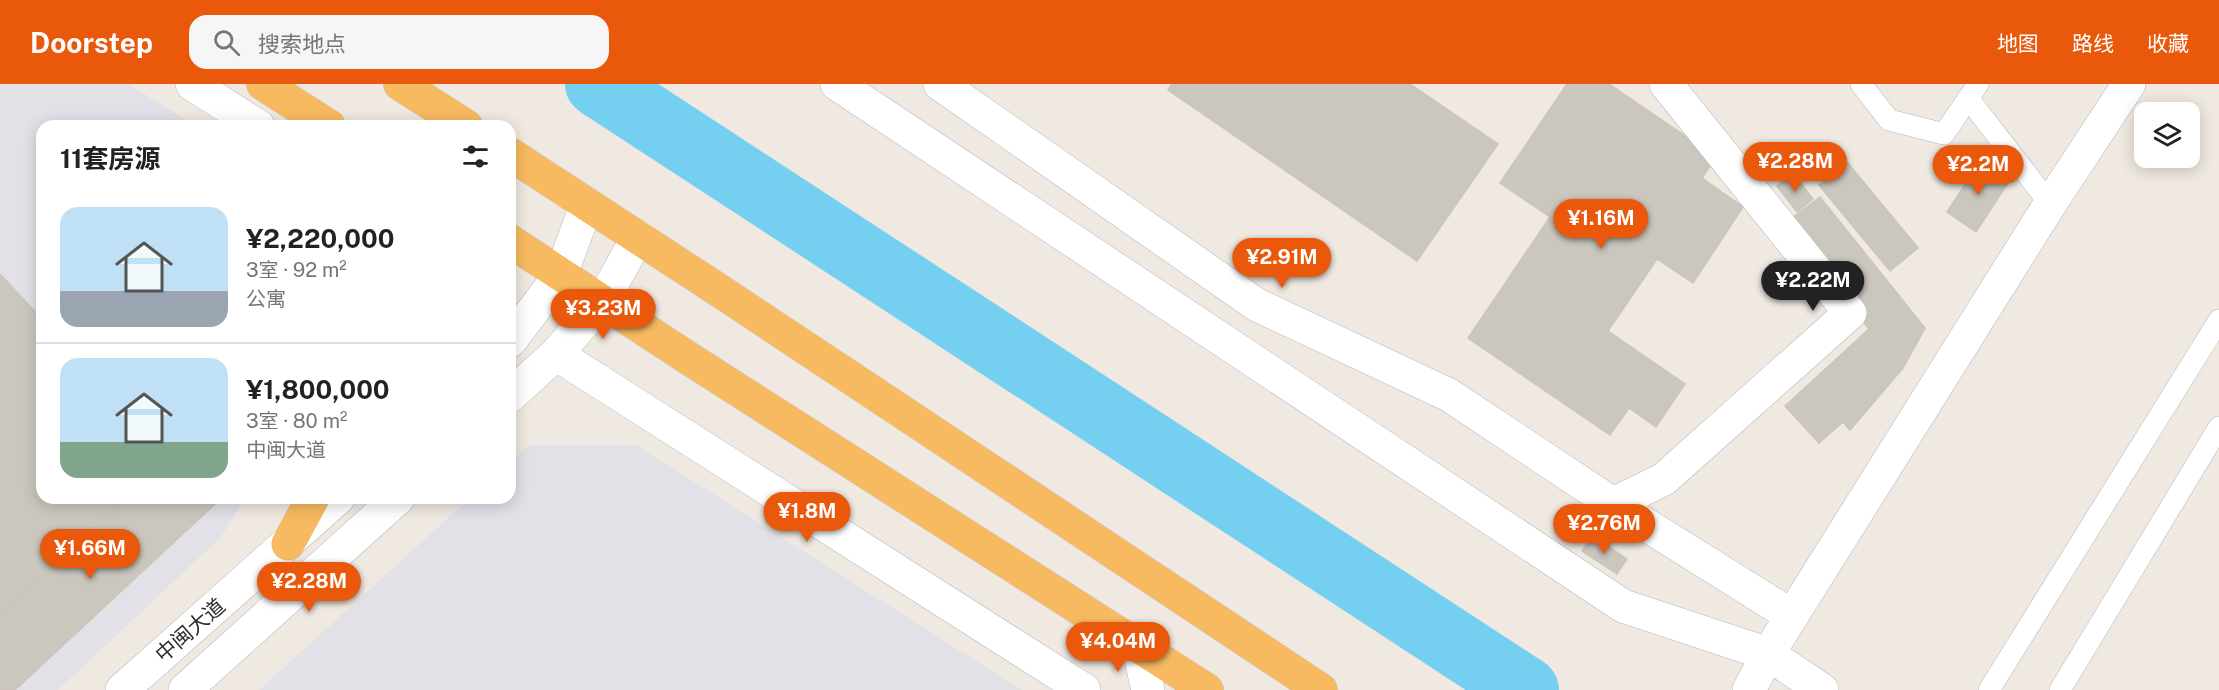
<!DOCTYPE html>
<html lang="zh">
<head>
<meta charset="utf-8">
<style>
  body { margin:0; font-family:"Public Sans","Noto Sans SC",sans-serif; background:#f6f6f6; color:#222; height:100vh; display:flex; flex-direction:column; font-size:22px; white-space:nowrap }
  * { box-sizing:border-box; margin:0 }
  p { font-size:20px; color:#767676 }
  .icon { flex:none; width:33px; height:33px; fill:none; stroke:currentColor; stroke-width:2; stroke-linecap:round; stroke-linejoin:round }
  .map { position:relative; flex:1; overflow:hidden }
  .details { position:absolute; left:36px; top:36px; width:480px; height:384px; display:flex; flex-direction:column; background:#fff; border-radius:18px; box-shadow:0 3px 15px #0003 }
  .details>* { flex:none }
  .buttons { position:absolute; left:2134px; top:18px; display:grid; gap:12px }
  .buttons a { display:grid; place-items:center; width:66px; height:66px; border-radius:12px; background:#fff; box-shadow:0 3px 15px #0003; font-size:30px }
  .price { position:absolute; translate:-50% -51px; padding:0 14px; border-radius:21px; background:#ea580c; color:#fff; font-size:20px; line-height:39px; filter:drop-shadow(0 2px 3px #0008) }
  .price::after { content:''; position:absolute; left:50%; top:36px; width:18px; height:14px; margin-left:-9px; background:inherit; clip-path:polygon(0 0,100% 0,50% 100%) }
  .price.on { background:#222; color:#fff }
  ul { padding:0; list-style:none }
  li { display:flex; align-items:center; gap:18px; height:150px; padding:0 24px }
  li+li { border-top:2px solid #e0e0e0 }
  li span { display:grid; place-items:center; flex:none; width:168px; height:120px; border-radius:18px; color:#555 }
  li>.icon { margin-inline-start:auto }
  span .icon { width:72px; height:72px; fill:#fffc; stroke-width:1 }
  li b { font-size:26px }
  h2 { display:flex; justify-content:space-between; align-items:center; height:72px; padding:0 24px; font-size:26px }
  header { display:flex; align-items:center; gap:36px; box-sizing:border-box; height:84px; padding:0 30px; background:#ea580c; color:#fff }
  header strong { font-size:28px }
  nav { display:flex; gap:33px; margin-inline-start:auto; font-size:21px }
  .search { width:420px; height:54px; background:#f6f6f6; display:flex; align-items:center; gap:15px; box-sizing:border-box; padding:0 21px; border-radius:18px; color:#767676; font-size:22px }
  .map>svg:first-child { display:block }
  .industrial { fill:#e3e1e8 }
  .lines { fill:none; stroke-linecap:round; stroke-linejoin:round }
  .river { stroke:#75cff0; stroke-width:66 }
  .building { fill:#cbc7bf; stroke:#cbc5ba; stroke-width:1.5 }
  .service-casing { stroke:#b4b7c1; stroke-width:22 }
  .minor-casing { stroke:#b4b7c1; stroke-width:34 }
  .secondary-casing { stroke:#b4b7c1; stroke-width:34 }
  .trunk-casing { stroke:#c9c9c9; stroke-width:34 }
  .service { stroke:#fff; stroke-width:21 }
  .minor { stroke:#fff; stroke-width:33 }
  .secondary { stroke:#fff; stroke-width:33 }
  .trunk { stroke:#f8ba60; stroke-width:33 }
  .labels { text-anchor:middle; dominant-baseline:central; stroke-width:5; stroke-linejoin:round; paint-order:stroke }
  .street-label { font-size:21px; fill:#2e2e2e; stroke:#fff }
</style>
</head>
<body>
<header>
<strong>Doorstep</strong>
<div class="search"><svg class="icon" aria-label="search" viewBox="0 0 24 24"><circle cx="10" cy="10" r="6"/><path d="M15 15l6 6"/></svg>搜索地点</div>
<nav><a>地图</a><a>路线</a><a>收藏</a></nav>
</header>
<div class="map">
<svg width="2219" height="606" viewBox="0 0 2219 606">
  <rect width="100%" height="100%" fill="#efe9e1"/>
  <!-- industrial -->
  <g class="industrial">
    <path d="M 0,0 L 129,0 L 195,42 L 42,42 L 42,414 L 246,414 L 220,454 L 58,606 L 0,606 Z"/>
    <path d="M 529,361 L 636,361 L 1022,606 L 259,606 L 470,414 L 510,414 L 510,378 Z"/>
  </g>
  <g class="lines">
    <!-- river -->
    <path class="river" d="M 598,0 L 1526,606"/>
  </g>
  <!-- building -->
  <g class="building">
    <path d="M 1172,0 L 1410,0 L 1498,60 L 1417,177 L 1168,6 Z"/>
    <path d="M 1567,0 L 1609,0 L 1716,73 L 1702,94 L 1743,123 L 1693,199 L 1657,175 L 1608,247 L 1685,300 L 1656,343 L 1629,324 L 1610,351 L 1468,254 L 1550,133 L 1500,99 Z"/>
    <path d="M 1980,77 L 2010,96 L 1976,148 L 1947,128 Z"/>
    <path d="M 1847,78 L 1918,164 L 1890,187 L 1819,101 Z"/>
    <path d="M 1793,89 L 1813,115 L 1797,128 L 1777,102 Z"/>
    <path d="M 1820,113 L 1925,244 L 1903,284 L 1850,346 L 1843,338 L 1819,359 L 1785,322 L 1869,245 L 1787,138 Z"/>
    <path d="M 0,190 L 42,235 L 42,414 L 127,414 L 0,532 Z"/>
    <path d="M 127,414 L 210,414 L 215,420 L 15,606 L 0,606 L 0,532 Z"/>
    <path d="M 1592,452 L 1627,475 L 1617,490 L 1582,467 Z"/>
  </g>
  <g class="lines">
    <defs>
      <g id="service">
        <path d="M 1861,0 L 1889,36 L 1944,50 L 1978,0"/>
        <path d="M 1968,14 L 2050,120"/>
        <path d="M 1989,606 L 2219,236"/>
        <path d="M 2060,606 L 2219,343"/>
      </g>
      <g id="minor">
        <path d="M 192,0 L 258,42"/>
        <path d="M 837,0 L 1623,522 L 1768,570 L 1822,606"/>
        <path d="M 940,0 L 1257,221 L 1449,311 L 1613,420 L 1792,532"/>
        <path d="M 556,270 L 1084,606"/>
        <path d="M 1613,420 L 1664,395 L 1850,229 L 1666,0"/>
        <path d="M 1138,562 L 1148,606"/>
        <path d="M 1749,606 L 1768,570 L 2050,120 L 2129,0"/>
      </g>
      <g id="secondary">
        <path d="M 510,257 L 561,190 L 587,120"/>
        <path d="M 510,312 L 556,270 L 602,218 L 638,153"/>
        <path d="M 122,606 L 338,414"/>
        <path d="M 185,606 L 398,414"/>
      </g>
      <g id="trunk">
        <path d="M 263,0 L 329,42"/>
        <path d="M 400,0 L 466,42"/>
        <path d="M 510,70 L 723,209 L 1321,606"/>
        <path d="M 510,157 L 682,270 L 1207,606"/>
        <path d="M 288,460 L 313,414"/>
      </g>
    </defs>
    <!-- service casing -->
    <use href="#service" class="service-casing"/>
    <!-- minor casing -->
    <use href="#minor" class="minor-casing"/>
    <!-- secondary casing -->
    <use href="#secondary" class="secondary-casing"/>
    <!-- trunk casing -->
    <use href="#trunk" class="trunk-casing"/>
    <!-- service -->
    <use href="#service" class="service"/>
    <!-- minor -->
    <use href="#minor" class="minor"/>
    <!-- secondary -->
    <use href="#secondary" class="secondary"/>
    <!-- trunk -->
    <use href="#trunk" class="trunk"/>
  </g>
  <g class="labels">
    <!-- street labels -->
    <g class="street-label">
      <text transform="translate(190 546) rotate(-41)">中闽大道</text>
    </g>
  </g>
</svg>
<div class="buttons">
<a><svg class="icon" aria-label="layers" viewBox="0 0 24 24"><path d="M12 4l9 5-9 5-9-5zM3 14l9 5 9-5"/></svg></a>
</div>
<b class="price" style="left:1795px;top:109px">¥2.28M</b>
<b class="price" style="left:1978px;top:112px">¥2.2M</b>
<b class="price" style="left:1601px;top:166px">¥1.16M</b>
<b class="price" style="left:1282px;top:205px">¥2.91M</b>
<b class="price on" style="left:1813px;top:228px">¥2.22M</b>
<b class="price" style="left:603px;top:256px">¥3.23M</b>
<b class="price" style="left:807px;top:459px">¥1.8M</b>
<b class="price" style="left:1604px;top:471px">¥2.76M</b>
<b class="price" style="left:90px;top:496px">¥1.66M</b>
<b class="price" style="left:309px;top:529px">¥2.28M</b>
<b class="price" style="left:1118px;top:589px">¥4.04M</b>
<section class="details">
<h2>11套房源<svg class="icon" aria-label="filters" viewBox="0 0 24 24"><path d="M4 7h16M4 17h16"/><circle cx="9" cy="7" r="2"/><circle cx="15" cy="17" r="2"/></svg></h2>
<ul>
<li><span style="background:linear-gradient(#bfe0f5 70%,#9aa5b1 0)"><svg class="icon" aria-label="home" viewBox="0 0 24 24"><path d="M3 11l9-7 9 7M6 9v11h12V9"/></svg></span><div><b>¥2,220,000</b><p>3室 · 92 m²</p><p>公寓</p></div></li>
<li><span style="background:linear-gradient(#bfe0f5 70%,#7fa58c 0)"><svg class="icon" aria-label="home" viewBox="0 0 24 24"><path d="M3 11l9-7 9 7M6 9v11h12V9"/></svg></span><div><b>¥1,800,000</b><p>3室 · 80 m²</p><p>中闽大道</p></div></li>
</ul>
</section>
</div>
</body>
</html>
